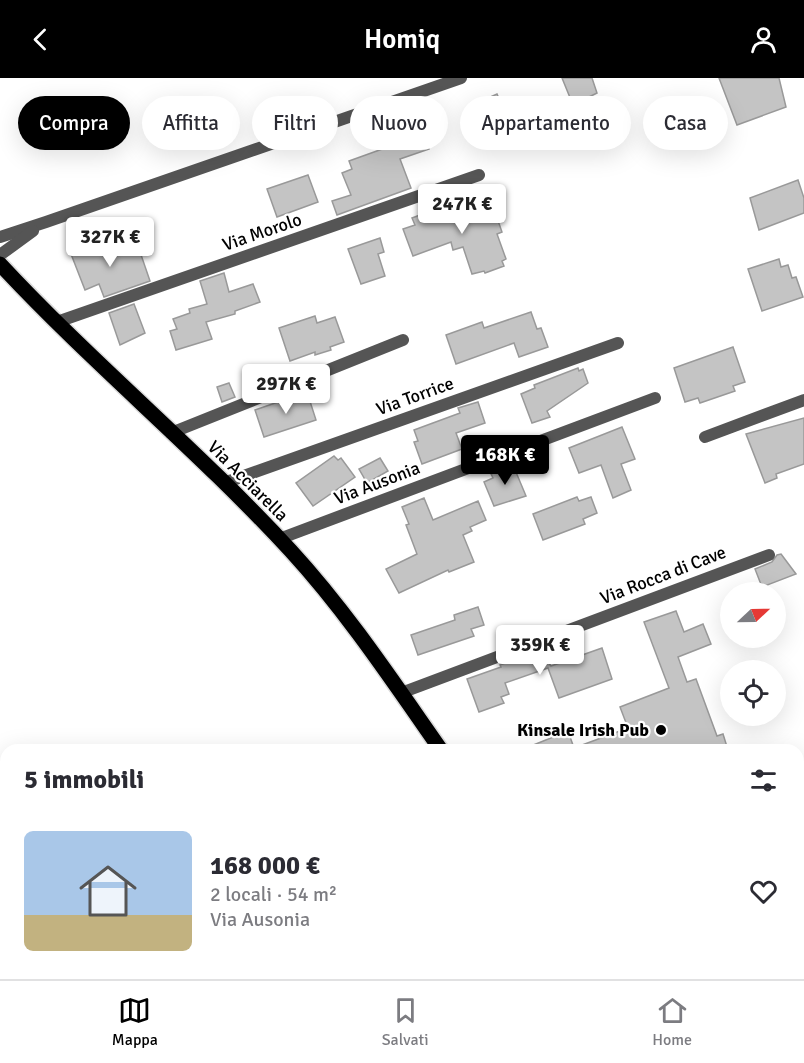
<!DOCTYPE html>
<html lang="it">
<head>
<meta charset="utf-8">
<style>
  body { margin:0; font-family:Signika,sans-serif; background:#f7f7f7; color:#2b2b33; height:100vh; display:flex; flex-direction:column; font-size:22px; white-space:nowrap }
  * { box-sizing:border-box; margin:0 }
  p { font-size:20px; color:#7c7c81 }
  .icon { flex:none; width:33px; height:33px; fill:none; stroke:currentColor; stroke-width:2; stroke-linecap:round; stroke-linejoin:round }
  .map { position:relative; flex:1; overflow:hidden }
  .panel { position:absolute; left:0px; top:666px; width:804px; height:236px; display:flex; flex-direction:column; background:#fff; border-radius:18px 18px 0 0; box-shadow:0 6px 24px #0002 }
  .panel>* { flex:none }
  .top-card { position:absolute; left:18px; top:18px; width:768px; height:54px; display:flex; gap:12px }
  .needle { width:39px; rotate:68deg }
  .controls { position:absolute; left:720px; top:504px; display:grid; gap:12px }
  .controls a { display:grid; place-items:center; width:66px; height:66px; border-radius:50%; background:#fff; box-shadow:0 6px 24px #0002; font-size:30px }
  .price { position:absolute; translate:-50% -51px; padding:0 14px; border-radius:6px; background:#fff; color:#222; font-size:20px; line-height:39px; filter:drop-shadow(0 2px 3px #0008) }
  .price::after { content:''; position:absolute; left:50%; top:36px; width:18px; height:14px; margin-left:-9px; background:inherit; clip-path:polygon(0 0,100% 0,50% 100%) }
  .price.selected { background:#000; color:#fff }
  ul { padding:0; list-style:none }
  li { display:flex; align-items:center; gap:18px; height:150px; padding:0 24px }
  li+li { border-top:2px solid #e1e1e2 }
  li span { display:grid; place-items:center; flex:none; width:168px; height:120px; border-radius:9px; color:#555 }
  li>.icon { margin-inline-start:auto }
  span .icon { width:72px; height:72px; fill:#fffc; stroke-width:1 }
  li b { font-size:26px }
  h2 { display:flex; justify-content:space-between; align-items:center; height:72px; padding:0 24px; font-size:26px }
  .pill { padding:0 21px; border-radius:27px; background:#fff; box-shadow:0 6px 24px #0002; font-size:21px; line-height:54px }
  .pill.selected { background:#000; color:#fff }
  header { display:flex; justify-content:space-between; align-items:center; height:78px; padding:0 24px; background:#000; color:#fff; font-size:27px; font-weight:600 }
  .dock { display:flex; justify-content:space-around; align-items:center; height:84px; border-top:2px solid #e1e1e2; background:#fff; font-size:16px; color:#7c7c81 }
  .dock a { display:grid; justify-items:center; gap:3px }
  .dock .selected { color:#000 }
  .map>svg:first-child { display:block }
  .building { fill:#c4c4c4; stroke:#999; stroke-width:1.5 }
  .lines { fill:none; stroke-linecap:round; stroke-linejoin:round }
  .primary-casing { stroke:#dbdbdb; stroke-width:18 }
  .minor { stroke:#555; stroke-width:12 }
  .primary { stroke:#000; stroke-width:15 }
  .poi-dot { fill:#000; stroke:#fff; stroke-width:2 }
  .labels { text-anchor:middle; dominant-baseline:central; stroke-width:4.5; stroke-linejoin:round; paint-order:stroke }
  .street-label { font-size:18px; fill:#000; stroke:#fff }
  .poi-label { font-size:18px; font-weight:bold; fill:#000; stroke:#fff; text-anchor:end }
</style>
</head>
<body>
<header><svg class="icon" aria-label="back" viewBox="0 0 24 24"><path d="M15 5l-7 7 7 7"/></svg>Homiq<svg class="icon" aria-label="person" viewBox="0 0 24 24"><circle cx="12" cy="8" r="4"/><path d="M4 21q1-7 8-7t8 7"/></svg></header>
<div class="map">
<svg width="804" height="901" viewBox="0 0 804 901">
  <rect width="100%" height="100%" fill="#fff"/>
  <!-- building -->
  <g class="building">
    <path d="M 562,0 L 592,0 L 597,15 L 573,27 Z"/>
    <path d="M 719,0 L 779,0 L 786,29 L 737,47 Z"/>
    <path d="M 497,16 L 510,45 L 506,47 L 512,61 L 493,69 L 492,66 L 485,68 L 468,29 Z"/>
    <path d="M 419,42 L 429,71 L 400,81 L 411,110 L 337,137 L 332,123 L 351,117 L 342,95 L 352,91 L 349,83 L 399,65 L 394,51 Z"/>
    <path d="M 308,97 L 318,124 L 277,139 L 267,111 Z"/>
    <path d="M 798,102 L 804,120 L 804,135 L 759,152 L 750,120 Z"/>
    <path d="M 490,120 L 502,154 L 497,156 L 506,181 L 502,183 L 504,188 L 485,195 L 484,193 L 472,196 L 463,169 L 453,172 L 451,164 L 413,178 L 403,151 L 415,147 L 412,140 L 428,134 L 430,141 Z"/>
    <path d="M 380,160 L 384,174 L 378,176 L 385,198 L 361,206 L 348,171 Z"/>
    <path d="M 110,162 L 115,176 L 138,168 L 150,203 L 104,219 L 99,206 L 85,212 L 71,176 Z"/>
    <path d="M 779,181 L 781,189 L 788,187 L 792,200 L 796,199 L 803,219 L 762,233 L 748,191 Z"/>
    <path d="M 224,195 L 229,214 L 253,206 L 260,224 L 235,233 L 235,236 L 206,244 L 212,261 L 176,272 L 170,253 L 177,251 L 173,241 L 190,235 L 189,231 L 207,226 L 200,203 Z"/>
    <path d="M 134,226 L 145,255 L 120,267 L 109,235 Z"/>
    <path d="M 531,234 L 537,251 L 541,250 L 548,269 L 519,279 L 514,265 L 456,286 L 446,257 L 482,244 L 484,250 Z"/>
    <path d="M 315,238 L 317,245 L 335,239 L 344,264 L 330,269 L 331,272 L 315,277 L 315,274 L 290,283 L 279,250 Z"/>
    <path d="M 733,269 L 745,304 L 733,308 L 735,313 L 700,325 L 698,320 L 685,324 L 674,290 Z"/>
    <path d="M 578,290 L 579,293 L 583,291 L 588,305 L 547,333 L 550,339 L 532,345 L 521,316 L 535,310 L 534,307 Z"/>
    <path d="M 229,305 L 235,319 L 222,324 L 217,309 Z"/>
    <path d="M 307,314 L 316,342 L 264,359 L 255,332 Z"/>
    <path d="M 478,324 L 485,345 L 456,355 L 462,371 L 422,386 L 414,364 L 418,363 L 414,352 L 460,335 L 458,330 Z"/>
    <path d="M 804,340 L 804,386 L 776,396 L 777,400 L 765,405 L 746,356 Z"/>
    <path d="M 622,349 L 635,381 L 621,386 L 631,412 L 613,420 L 601,387 L 579,395 L 569,370 Z"/>
    <path d="M 334,378 L 338,382 L 341,380 L 355,399 L 313,428 L 296,405 Z"/>
    <path d="M 380,380 L 388,393 L 367,405 L 359,391 Z"/>
    <path d="M 513,387 L 526,418 L 494,428 L 484,404 L 493,400 L 491,396 Z"/>
    <path d="M 577,419 L 579,423 L 591,419 L 597,435 L 583,441 L 585,446 L 543,462 L 533,436 Z"/>
    <path d="M 424,420 L 433,442 L 478,423 L 486,442 L 470,449 L 472,453 L 463,457 L 474,484 L 449,494 L 448,492 L 399,515 L 386,491 L 417,476 L 406,447 L 409,446 L 402,429 Z"/>
    <path d="M 781,476 L 796,496 L 762,509 L 755,491 L 772,484 L 777,477 Z"/>
    <path d="M 478,529 L 484,547 L 471,551 L 474,558 L 418,577 L 411,557 L 455,542 L 454,537 Z"/>
    <path d="M 676,533 L 684,554 L 703,546 L 711,566 L 678,579 L 687,604 L 696,601 L 717,658 L 723,656 L 728,672 L 521,672 L 568,653 L 574,670 L 628,650 L 620,629 L 669,610 L 644,544 Z"/>
    <path d="M 602,570 L 612,601 L 559,620 L 548,590 L 505,605 L 509,616 L 501,619 L 504,625 L 479,634 L 467,601 L 501,589 L 500,587 L 539,572 L 551,588 Z"/>
  </g>
  <g class="lines">
    <defs>
      <g id="primary">
        <path d="M 0,186 C 93,286 199,373 291,473 C 347,534 394,605 441,672"/>
        <path d="M 600,896 L 604,901"/>
      </g>
    </defs>
    <!-- primary casing -->
    <use href="#primary" class="primary-casing"/>
    <!-- minor -->
    <g class="minor">
      <path d="M 0,159 L 46,144 L 461,0"/>
      <path d="M 0,177 L 33,153"/>
      <path d="M 57,244 L 479,97"/>
      <path d="M 171,355 L 403,262"/>
      <path d="M 705,359 L 804,322"/>
      <path d="M 224,405 L 618,265"/>
      <path d="M 279,461 L 655,320"/>
      <path d="M 401,615 L 769,477"/>
    </g>
    <!-- primary -->
    <use href="#primary" class="primary"/>
  </g>
  <!-- markers -->
  <circle class="poi-dot" cx="661" cy="652" r="6"/>
  <g class="labels">
    <!-- street labels -->
    <g class="street-label">
      <text transform="translate(262 154) rotate(-19)">Via Morolo</text>
      <text transform="translate(415 318) rotate(-20)">Via Torrice</text>
      <text transform="translate(248 403) rotate(45)">Via Acciarella</text>
      <text transform="translate(377 405) rotate(-21)">Via Ausonia</text>
      <text transform="translate(663 497) rotate(-21)">Via Rocca di Cave</text>
    </g>
    <!-- poi labels -->
    <g class="poi-label">
      <text x="649" y="652">Kinsale Irish Pub</text>
    </g>
  </g>
</svg>
<div class="controls">
<a><svg class="needle" viewBox="-14 -14 28 28"><path d="M0-13l5 13h-10z" fill="#e53935"/><path d="M0 13l5-13h-10z" fill="#7c7c81"/></svg></a>
<a><svg class="icon" aria-label="locate" viewBox="0 0 24 24"><circle cx="12" cy="12" r="6"/><path d="M12 2v4M12 18v4M2 12h4M18 12h4"/></svg></a>
</div>
<b class="price" style="left:462px;top:157px">247K €</b>
<b class="price" style="left:110px;top:190px">327K €</b>
<b class="price" style="left:286px;top:337px">297K €</b>
<b class="price selected" style="left:505px;top:408px">168K €</b>
<b class="price" style="left:540px;top:598px">359K €</b>
<div class="top-card">
<a class="pill selected">Compra</a>
<a class="pill">Affitta</a>
<a class="pill">Filtri</a>
<a class="pill">Nuovo</a>
<a class="pill">Appartamento</a>
<a class="pill">Casa</a>
</div>
<section class="panel">
<h2>5 immobili<svg class="icon" aria-label="filters" viewBox="0 0 24 24"><path d="M4 7h16M4 17h16"/><circle cx="9" cy="7" r="2"/><circle cx="15" cy="17" r="2"/></svg></h2>
<ul>
<li><span style="background:linear-gradient(#a9c7e8 70%,#c2b280 0)"><svg class="icon" aria-label="home" viewBox="0 0 24 24"><path d="M3 11l9-7 9 7M6 9v11h12V9"/></svg></span><div><b>168 000 €</b><p>2 locali · 54 m²</p><p>Via Ausonia</p></div><svg class="icon" aria-label="heart" viewBox="0 0 24 24"><path d="M12 20l-8-8c-3-5 5-10 8-4 3-6 11-1 8 4z"/></svg></li>
</ul>
</section>
</div>
<nav class="dock">
<a class="selected"><svg class="icon" aria-label="map" viewBox="0 0 24 24"><path d="M3 6l6-2 6 2 6-2v14l-6 2-6-2-6 2zM9 4v14M15 6v14"/></svg>Mappa</a>
<a><svg class="icon" aria-label="saved" viewBox="0 0 24 24"><path d="M7 4h10v16l-5-4-5 4z"/></svg>Salvati</a>
<a><svg class="icon" aria-label="home" viewBox="0 0 24 24"><path d="M3 11l9-7 9 7M6 9v11h12V9"/></svg>Home</a>
</nav>
</body>
</html>
